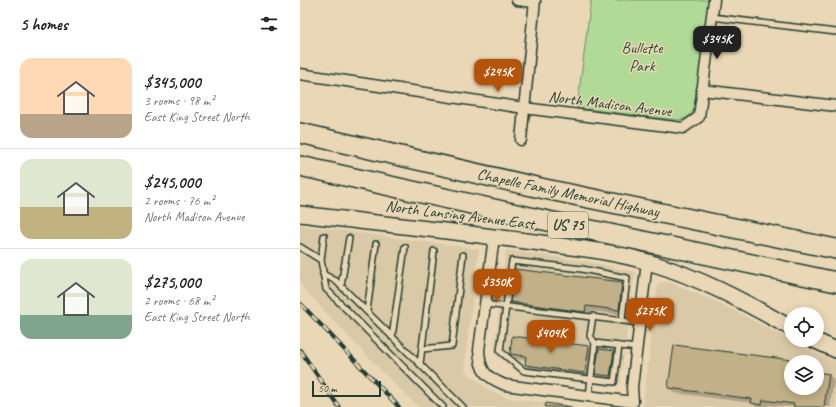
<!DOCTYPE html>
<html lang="en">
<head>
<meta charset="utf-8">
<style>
  body { margin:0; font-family:Caveat,sans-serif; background:#f6f6f6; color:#202124; height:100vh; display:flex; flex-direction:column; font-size:15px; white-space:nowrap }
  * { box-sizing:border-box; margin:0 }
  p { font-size:13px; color:#757577 }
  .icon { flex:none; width:22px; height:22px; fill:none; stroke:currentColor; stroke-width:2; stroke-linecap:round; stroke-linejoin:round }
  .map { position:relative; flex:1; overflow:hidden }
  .panel { display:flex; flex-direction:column; background:#fff; width:300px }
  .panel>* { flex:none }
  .buttons { position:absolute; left:484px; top:307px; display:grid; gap:8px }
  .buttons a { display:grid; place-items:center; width:40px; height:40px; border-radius:50%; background:#fff; box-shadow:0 2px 10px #0003; font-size:20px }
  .scale { position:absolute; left:12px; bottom:10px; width:69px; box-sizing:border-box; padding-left:4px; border:2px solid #1f3d34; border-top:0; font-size:11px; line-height:14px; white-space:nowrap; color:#1f3d34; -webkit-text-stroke:3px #ead7b5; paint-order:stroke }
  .price { position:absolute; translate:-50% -34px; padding:0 9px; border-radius:8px; background:#b45309; color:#fff; font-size:13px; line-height:26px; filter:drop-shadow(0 1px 2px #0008) }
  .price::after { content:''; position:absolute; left:50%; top:24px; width:12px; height:9px; margin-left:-6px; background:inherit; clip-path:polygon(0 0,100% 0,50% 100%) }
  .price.active { background:#222; color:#fff }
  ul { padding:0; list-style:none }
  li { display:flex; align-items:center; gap:12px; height:100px; padding:0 20px }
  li+li { border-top:1px solid #e0e0e0 }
  li span { display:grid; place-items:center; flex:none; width:112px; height:80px; border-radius:12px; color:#555 }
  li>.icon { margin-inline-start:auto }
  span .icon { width:48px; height:48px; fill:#fffc; stroke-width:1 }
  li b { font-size:17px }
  h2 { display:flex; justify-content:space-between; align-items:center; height:48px; padding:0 20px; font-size:17px }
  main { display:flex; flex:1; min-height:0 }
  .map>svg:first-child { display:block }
  .built { fill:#dac9a6; fill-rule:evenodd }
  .green { fill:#b1da96; stroke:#688c65 }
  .shadow { fill:#0003 }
  .building { fill:#c2b188; stroke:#1f3d34 }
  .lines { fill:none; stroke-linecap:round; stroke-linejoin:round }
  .lane-casing { stroke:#1f3d34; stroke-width:8 }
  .street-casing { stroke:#1f3d34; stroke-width:13 }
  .secondary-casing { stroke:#1f3d34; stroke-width:18 }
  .highway-casing { stroke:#1f3d34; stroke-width:22 }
  .lane { stroke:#ead7b5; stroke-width:5 }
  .street { stroke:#ead7b5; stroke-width:10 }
  .secondary { stroke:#ead7b5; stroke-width:15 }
  .highway { stroke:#ead7b5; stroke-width:19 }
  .rail-casing { stroke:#1f3d34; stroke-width:4 }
  .rail { stroke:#ead7b5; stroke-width:2.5; stroke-dasharray:8; stroke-linecap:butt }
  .labels { text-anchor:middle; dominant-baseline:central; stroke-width:3; stroke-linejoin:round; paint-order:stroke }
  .shield { fill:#ead7b5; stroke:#5c6b5b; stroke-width:1 }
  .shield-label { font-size:15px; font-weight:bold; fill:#1f3d34 }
  .park-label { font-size:16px; fill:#2e4d3e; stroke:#ead7b5 }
  .street-label { font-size:16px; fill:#1f3d34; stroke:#ead7b5 }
</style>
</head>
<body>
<main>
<section class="panel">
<h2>5 homes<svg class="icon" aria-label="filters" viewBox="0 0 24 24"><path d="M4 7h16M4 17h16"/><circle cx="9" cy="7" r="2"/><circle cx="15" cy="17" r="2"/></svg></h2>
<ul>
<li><span style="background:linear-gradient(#ffd9b3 70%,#b9a48a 0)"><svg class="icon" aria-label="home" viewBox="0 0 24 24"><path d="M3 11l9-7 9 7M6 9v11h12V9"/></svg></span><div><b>$345,000</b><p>3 rooms · 98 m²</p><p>East King Street North</p></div></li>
<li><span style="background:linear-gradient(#dfe7d0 60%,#c2b280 0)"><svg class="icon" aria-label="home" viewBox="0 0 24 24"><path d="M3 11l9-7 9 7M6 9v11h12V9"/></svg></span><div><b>$245,000</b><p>2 rooms · 76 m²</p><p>North Madison Avenue</p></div></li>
<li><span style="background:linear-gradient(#dfe7d0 70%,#7fa58c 0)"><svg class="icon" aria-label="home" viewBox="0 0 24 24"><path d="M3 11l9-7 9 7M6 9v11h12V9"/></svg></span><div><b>$275,000</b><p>2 rooms · 68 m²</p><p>East King Street North</p></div></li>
</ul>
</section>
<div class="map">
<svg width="536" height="407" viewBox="0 0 536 407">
  <rect width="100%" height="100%" fill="#ead7b5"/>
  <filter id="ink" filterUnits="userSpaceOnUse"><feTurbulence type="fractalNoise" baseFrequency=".025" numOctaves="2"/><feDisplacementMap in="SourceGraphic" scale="8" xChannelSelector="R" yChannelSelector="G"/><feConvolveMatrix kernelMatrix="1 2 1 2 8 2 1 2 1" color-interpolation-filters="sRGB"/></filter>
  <g filter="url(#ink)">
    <!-- built -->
    <g class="built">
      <path d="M 0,225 L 179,249 L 166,351 L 165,371 L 190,391 L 208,398 L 276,407 L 118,407 L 69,358 L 3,288 L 0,283 Z"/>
      <path d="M 206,250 L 289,262 L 335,272 L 320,383 L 317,386 L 313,387 L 221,375 L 194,354 Z"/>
      <path d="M 369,282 L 423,305 L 509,350 L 536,361 L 536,407 L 343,407 L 358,283 ZM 491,362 L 517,362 L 517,388 L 491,388 Z"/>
    </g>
    <!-- green -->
    <path class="green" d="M 291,0 L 409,0 L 394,110 C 389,117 385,120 376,120 L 277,108 Z"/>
    <!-- shadow -->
    <g class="shadow">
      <path d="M 216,270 L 322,283 L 327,288 L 324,315 L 291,311 L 290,317 L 217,307 L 211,302 Z"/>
      <path d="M 375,346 L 497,362 L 491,362 L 491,388 L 517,388 L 517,373 L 528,374 L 534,380 L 530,407 L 486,407 L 468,405 L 468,407 L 456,407 L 452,403 L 375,393 L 370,387 Z"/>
      <path d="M 288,347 L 294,352 L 290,377 L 231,370 L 226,365 L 227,360 L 216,359 L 211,353 Z"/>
      <path d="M 313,352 L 317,356 L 314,380 L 300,378 L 296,374 Z"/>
    </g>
    <!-- building -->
    <g class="building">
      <path d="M 215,269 L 322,282 L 319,310 L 286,306 L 285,312 L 210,302 Z"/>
      <path d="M 212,336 L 289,346 L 285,373 L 225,365 L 226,356 L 210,354 Z"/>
      <path d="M 374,345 L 500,361 L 491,362 L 491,388 L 517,388 L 517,372 L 529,374 L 524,407 L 494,407 L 494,404 L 463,400 L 462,405 L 451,403 L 452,399 L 368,388 Z"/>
      <path d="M 299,349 L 314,351 L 310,376 L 295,374 Z"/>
      <path d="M 246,403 L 272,407 L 245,407 Z"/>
    </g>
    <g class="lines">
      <defs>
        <g id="lane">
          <path d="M 412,17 L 536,32"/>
          <path d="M 0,247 L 21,260 L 26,289 L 143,407"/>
          <path d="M 21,260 L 24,236"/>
          <path d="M 23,274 L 36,281 L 163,407"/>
          <path d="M 41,286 L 49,238"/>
          <path d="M 185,304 L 340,323"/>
          <path d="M 67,311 L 76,244"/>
          <path d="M 92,337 L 105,247"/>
          <path d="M 295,343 L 337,348"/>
          <path d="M 319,346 L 314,382 L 224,371 L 200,351 L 212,261 L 282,269 L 327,278 L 322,320"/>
          <path d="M 122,349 L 152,346 L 163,255"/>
          <path d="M 120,364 L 134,251"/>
          <path d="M 289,396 L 295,343 L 290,336 L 293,316"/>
        </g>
        <g id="street">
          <path d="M 217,0 L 234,2"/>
          <path d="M 0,74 L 224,108 L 383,128 L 399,117 L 414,0"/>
          <path d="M 402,90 L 536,106"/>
          <path d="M 221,140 L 235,0"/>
          <path d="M 194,237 L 179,350 C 180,372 186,377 205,385 L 333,402 L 332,387 L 347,262"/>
        </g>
        <g id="secondary">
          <path d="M 0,214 C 75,223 151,231 226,241 C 266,247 309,250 348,262 C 399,277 445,302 491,328"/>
          <path d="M 514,340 L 536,350"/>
        </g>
        <g id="highway">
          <path d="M 0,133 L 245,189 L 536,249"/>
          <path d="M 0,166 L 239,219 L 536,282"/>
        </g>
      </defs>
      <!-- lane casing -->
      <use href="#lane" class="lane-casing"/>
      <!-- street casing -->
      <use href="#street" class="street-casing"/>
      <!-- secondary casing -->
      <use href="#secondary" class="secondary-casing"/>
      <!-- highway casing -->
      <use href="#highway" class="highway-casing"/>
      <!-- lane -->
      <use href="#lane" class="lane"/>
      <!-- street -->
      <use href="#street" class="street"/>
      <!-- secondary -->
      <use href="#secondary" class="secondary"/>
      <!-- highway -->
      <use href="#highway" class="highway"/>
      <defs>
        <g id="rail">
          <path d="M 1,304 L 99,407"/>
          <path d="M 0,350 L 39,407"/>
        </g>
      </defs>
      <!-- rail casing -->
      <use href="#rail" class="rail-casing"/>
      <!-- rail -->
      <use href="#rail" class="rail"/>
    </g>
  </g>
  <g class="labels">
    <!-- shield labels -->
    <rect class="shield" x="248" y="212" width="40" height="26" rx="3"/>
    <g class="shield-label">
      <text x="268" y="225">US 75</text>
    </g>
    <!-- park labels -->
    <g class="park-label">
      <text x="342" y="48">Bullette<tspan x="342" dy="18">Park</tspan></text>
    </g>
    <!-- street labels -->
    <g class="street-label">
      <text transform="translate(310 104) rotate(7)">North Madison Avenue</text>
      <text transform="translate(268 193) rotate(12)">Chapelle Family Memorial Highway</text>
      <text transform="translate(160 215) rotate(7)">North Lansing Avenue East</text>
    </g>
  </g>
</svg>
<div class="buttons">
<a><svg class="icon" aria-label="locate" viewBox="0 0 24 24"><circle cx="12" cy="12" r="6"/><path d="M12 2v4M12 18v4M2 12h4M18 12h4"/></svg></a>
<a><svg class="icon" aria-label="layers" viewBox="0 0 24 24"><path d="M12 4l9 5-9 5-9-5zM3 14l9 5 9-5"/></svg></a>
</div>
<div class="scale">50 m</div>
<b class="price active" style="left:417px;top:60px">$345K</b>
<b class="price" style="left:198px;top:93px">$245K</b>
<b class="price" style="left:197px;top:303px">$350K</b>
<b class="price" style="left:350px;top:332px">$275K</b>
<b class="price" style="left:251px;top:354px">$404K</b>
</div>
</main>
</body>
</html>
